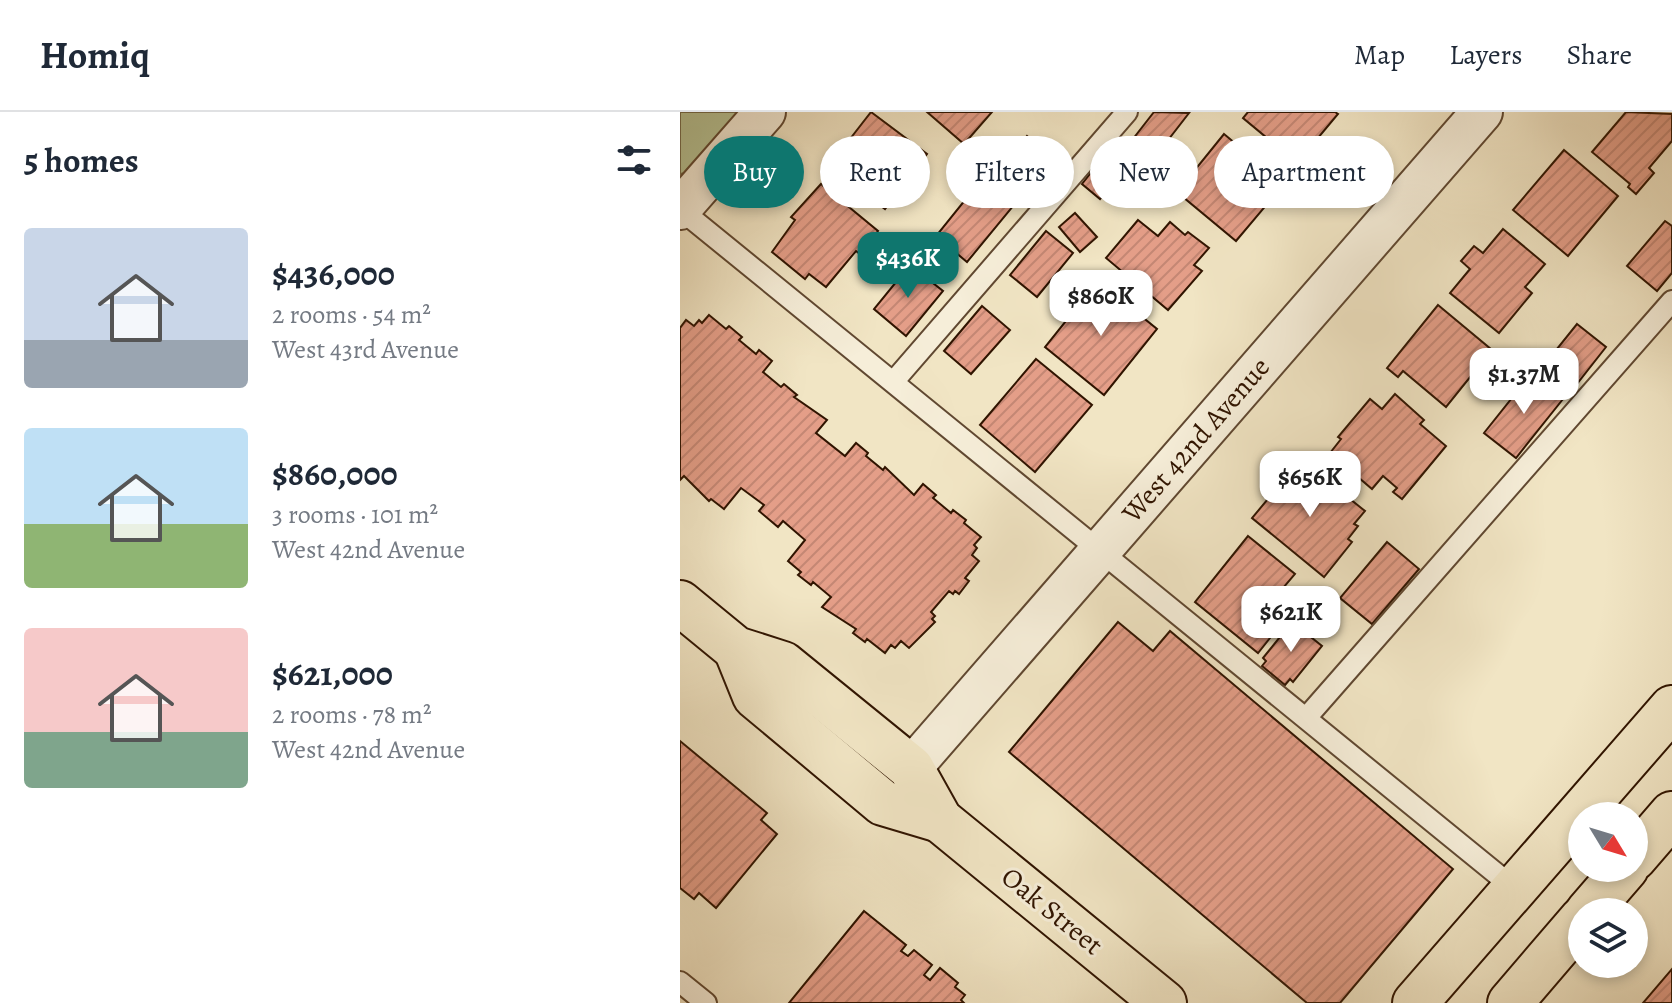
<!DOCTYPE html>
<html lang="en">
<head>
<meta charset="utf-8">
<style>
  body { margin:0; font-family:Alegreya,serif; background:#f2f2f3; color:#1f2937; height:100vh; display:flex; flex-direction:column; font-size:30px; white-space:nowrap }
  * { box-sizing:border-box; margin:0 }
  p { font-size:26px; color:#747a83 }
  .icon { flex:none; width:44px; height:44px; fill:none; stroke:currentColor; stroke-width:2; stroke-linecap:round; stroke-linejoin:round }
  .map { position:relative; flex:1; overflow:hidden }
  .details { display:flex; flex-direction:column; background:#fff; width:680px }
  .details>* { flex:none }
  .banner { position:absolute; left:24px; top:24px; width:760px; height:72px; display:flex; gap:16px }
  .needle { width:52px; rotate:128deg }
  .controls { position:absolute; left:888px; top:690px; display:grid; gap:16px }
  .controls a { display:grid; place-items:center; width:80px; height:80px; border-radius:50%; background:#fff; box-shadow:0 4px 12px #0003; font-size:40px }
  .price { position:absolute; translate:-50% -68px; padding:0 18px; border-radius:16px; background:#fff; color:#222; font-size:26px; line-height:52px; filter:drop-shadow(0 2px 4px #0008) }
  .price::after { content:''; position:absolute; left:50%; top:48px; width:24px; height:18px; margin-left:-12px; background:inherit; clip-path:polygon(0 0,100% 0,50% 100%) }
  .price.current { background:#0f766e; color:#fff }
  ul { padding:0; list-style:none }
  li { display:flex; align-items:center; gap:24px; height:200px; padding:0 24px }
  li span { display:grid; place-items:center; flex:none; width:224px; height:160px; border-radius:8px; color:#555 }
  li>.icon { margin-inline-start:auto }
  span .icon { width:96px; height:96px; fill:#fffc; stroke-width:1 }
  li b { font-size:34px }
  h2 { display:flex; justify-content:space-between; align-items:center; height:96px; padding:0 24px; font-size:34px }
  .tag { padding:0 28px; border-radius:36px; background:#fff; box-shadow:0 4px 12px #0003; font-size:28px; line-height:72px }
  .tag.current { background:#0f766e; color:#fff }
  header { display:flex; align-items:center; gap:48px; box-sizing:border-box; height:112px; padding:0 40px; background:#fff; border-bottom:2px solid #e0e1e3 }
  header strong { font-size:38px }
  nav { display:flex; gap:44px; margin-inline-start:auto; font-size:28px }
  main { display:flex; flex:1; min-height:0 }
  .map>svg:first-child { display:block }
  .green { fill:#b7c597; stroke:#746c4c; stroke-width:2 }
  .building { fill:url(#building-hatch); stroke:#301400; stroke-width:2 }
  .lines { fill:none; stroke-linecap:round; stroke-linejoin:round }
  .lane-casing { stroke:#604831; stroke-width:24 }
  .street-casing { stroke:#604831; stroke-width:44 }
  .primary-casing { stroke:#301400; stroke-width:48 }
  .lane { stroke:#f6eed9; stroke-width:20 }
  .street { stroke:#f6eed9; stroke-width:40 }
  .primary { stroke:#f1e5c4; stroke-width:44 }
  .labels { text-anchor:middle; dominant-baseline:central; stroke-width:6; stroke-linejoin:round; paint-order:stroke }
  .street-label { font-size:28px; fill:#301400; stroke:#f6eed9 }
</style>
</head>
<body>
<header>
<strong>Homiq</strong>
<nav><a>Map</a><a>Layers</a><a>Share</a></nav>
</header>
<main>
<section class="details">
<h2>5 homes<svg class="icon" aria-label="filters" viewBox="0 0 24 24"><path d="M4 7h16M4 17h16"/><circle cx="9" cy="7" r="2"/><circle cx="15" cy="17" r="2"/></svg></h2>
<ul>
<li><span style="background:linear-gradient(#c9d6e8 70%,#9aa5b1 0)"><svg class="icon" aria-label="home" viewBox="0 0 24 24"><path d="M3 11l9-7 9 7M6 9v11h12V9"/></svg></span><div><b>$436,000</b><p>2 rooms · 54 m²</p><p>West 43rd Avenue</p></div></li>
<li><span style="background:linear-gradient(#bfe0f5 60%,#8fb573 0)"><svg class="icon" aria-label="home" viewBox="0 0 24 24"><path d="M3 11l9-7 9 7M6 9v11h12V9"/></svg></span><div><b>$860,000</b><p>3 rooms · 101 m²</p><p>West 42nd Avenue</p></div></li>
<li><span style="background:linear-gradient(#f6c9c9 65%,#7fa58c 0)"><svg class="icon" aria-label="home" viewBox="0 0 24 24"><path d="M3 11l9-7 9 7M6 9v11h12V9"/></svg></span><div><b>$621,000</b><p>2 rooms · 78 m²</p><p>West 42nd Avenue</p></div></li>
</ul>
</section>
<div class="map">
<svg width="992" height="891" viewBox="0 0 992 891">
  <defs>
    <pattern id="building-hatch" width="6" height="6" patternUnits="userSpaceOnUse" patternTransform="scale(2)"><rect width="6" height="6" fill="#e49e88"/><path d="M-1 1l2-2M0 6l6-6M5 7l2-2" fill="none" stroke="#c48774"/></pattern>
  </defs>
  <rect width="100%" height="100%" fill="#f1e5c4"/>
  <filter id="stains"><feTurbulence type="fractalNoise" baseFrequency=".0025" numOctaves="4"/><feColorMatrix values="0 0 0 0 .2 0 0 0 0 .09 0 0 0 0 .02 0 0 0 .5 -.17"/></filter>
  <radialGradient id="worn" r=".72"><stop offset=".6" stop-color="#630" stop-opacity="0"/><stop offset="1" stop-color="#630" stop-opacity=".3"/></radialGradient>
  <!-- green -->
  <path class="green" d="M 0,0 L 60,0 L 5,61 L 0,62 Z"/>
  <!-- building -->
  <g class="building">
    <path d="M 191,0 L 247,42 L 205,97 L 149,54 Z"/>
    <path d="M 247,0 L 312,0 L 284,32 Z"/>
    <path d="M 474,0 L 509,1 L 464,59 L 442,41 Z"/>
    <path d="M 568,0 L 655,0 L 658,2 L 617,51 L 563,6 Z"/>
    <path d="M 946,0 L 992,2 L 992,29 L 969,56 L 974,61 L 956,82 L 948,75 L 950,72 L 912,40 Z"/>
    <path d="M 544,22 L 604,72 L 556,129 L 497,80 Z"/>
    <path d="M 347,24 L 376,48 L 338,94 L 306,68 L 333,36 L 336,38 Z"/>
    <path d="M 884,38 L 938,84 L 888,144 L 833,98 Z"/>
    <path d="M 425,43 L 444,59 L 420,87 L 402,72 Z"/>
    <path d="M 302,67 L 334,93 L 287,150 L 256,124 Z"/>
    <path d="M 141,72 L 198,119 L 180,142 L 176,139 L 146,175 L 129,162 L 125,167 L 92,140 L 115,108 L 111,105 Z"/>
    <path d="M 395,101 L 417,125 L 400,140 L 379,115 Z"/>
    <path d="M 458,108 L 478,124 L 490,110 L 505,123 L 508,120 L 529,136 L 514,153 L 522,159 L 488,198 L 426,146 Z"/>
    <path d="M 985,109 L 992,114 L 992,161 L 977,179 L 947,154 Z"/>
    <path d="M 823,117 L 865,152 L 845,175 L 852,181 L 819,221 L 770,181 L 790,157 L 781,149 L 794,134 L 803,141 Z"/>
    <path d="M 366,119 L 393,141 L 357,185 L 330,163 Z"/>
    <path d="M 230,153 L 263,179 L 226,224 L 194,197 Z"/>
    <path d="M 418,169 L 477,217 L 424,283 L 365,235 Z"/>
    <path d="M 758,193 L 812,238 L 766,295 L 723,259 L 718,265 L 707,256 Z"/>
    <path d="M 302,194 L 330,218 L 291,262 L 264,239 Z"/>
    <path d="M 29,203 L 46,217 L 49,214 L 62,225 L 59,228 L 76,242 L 79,238 L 92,249 L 83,260 L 101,275 L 104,272 L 117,283 L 114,285 L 147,308 L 136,321 L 165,344 L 176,331 L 188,341 L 186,344 L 203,358 L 205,355 L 234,383 L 243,372 L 256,383 L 253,386 L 271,401 L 273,398 L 286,408 L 284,411 L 301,425 L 294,433 L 297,436 L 292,443 L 299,449 L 285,466 L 289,469 L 279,482 L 275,479 L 273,482 L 269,479 L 251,500 L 255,504 L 252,507 L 255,510 L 229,536 L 221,529 L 215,536 L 211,533 L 205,541 L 187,527 L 185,530 L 173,521 L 176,517 L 142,495 L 151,485 L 133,470 L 131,473 L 118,463 L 121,460 L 108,449 L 125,428 L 103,409 L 98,415 L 79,399 L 84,393 L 61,376 L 44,397 L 31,387 L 29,389 L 4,364 L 0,368 L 0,216 L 6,208 L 14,214 L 19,208 L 22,211 Z"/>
    <path d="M 897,212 L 926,235 L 889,282 L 860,258 Z"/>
    <path d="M 356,247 L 412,293 L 355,360 L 300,313 Z"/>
    <path d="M 851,262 L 883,287 L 836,346 L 804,321 Z"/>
    <path d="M 715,282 L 744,308 L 740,312 L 766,334 L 722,387 L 713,380 L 717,376 L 703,364 L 692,377 L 650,341 L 661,327 L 658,325 L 690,287 L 702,297 Z"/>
    <path d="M 616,352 L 652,380 L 655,375 L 685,399 L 674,412 L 678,414 L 668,427 L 672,430 L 644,465 L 572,406 L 588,387 L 584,384 L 602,361 L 605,364 Z"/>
    <path d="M 568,424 L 615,462 L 597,483 L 614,496 L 578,541 L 515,490 Z"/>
    <path d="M 707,430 L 739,457 L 692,512 L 660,486 Z"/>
    <path d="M 438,510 L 473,539 L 490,519 L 773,757 L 660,891 L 627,891 L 329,640 Z"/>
    <path d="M 612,510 L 642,534 L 613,570 L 610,567 L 605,573 L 582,554 L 586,549 L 583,546 Z"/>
    <path d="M 0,629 L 87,701 L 81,708 L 97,722 L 36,796 L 19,781 L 14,787 L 0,776 Z"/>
    <path d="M 184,799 L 226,833 L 221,839 L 228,844 L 234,838 L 252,853 L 244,863 L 250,868 L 260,856 L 278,871 L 275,875 L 285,883 L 281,888 L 284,891 L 109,891 Z"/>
    <path d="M 992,857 L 992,891 L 963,891 Z"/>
  </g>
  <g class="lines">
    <defs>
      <g id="lane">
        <path d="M 0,97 L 834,776"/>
        <path d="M 214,269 L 447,0"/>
        <path d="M 626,606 L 992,189"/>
        <path d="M 0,870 L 26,891"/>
      </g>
      <g id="street">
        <path d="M 0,97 L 85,0"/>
        <path d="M 231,656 L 802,0"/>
      </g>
      <g id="primary">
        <path d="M 0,491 L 56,537 L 103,552 L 231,656 L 260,708 L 484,891"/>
        <path d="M 56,537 L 75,584 L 203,691 L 260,708"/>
        <path d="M 954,746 L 992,702"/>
        <path d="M 908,800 L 946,756"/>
        <path d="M 735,891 L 992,596"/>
        <path d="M 830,891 L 902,807"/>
      </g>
    </defs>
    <!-- lane casing -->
    <use href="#lane" class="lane-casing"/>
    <!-- street casing -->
    <use href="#street" class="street-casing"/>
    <!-- primary casing -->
    <use href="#primary" class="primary-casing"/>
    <!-- lane -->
    <use href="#lane" class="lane"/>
    <!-- street -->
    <use href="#street" class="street"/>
    <!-- primary -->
    <use href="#primary" class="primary"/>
  </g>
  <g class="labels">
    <!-- street labels -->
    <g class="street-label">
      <text transform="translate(516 328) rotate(-49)">West 42nd Avenue</text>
      <text transform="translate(372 799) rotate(39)">Oak Street</text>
    </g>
  </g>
  <rect width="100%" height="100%" filter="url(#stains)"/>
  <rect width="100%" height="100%" fill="url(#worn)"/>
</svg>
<div class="controls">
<a><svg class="needle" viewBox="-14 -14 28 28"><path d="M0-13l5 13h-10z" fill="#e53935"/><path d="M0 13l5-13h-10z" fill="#747a83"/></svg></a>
<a><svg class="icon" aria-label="layers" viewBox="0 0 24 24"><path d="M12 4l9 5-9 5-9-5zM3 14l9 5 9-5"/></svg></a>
</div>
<b class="price current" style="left:228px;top:188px">$436K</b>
<b class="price" style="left:421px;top:226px">$860K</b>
<b class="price" style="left:844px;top:304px">$1.37M</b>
<b class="price" style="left:630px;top:407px">$656K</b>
<b class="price" style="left:611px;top:542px">$621K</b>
<div class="banner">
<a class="tag current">Buy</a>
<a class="tag">Rent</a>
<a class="tag">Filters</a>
<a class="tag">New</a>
<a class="tag">Apartment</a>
</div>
</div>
</main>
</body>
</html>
